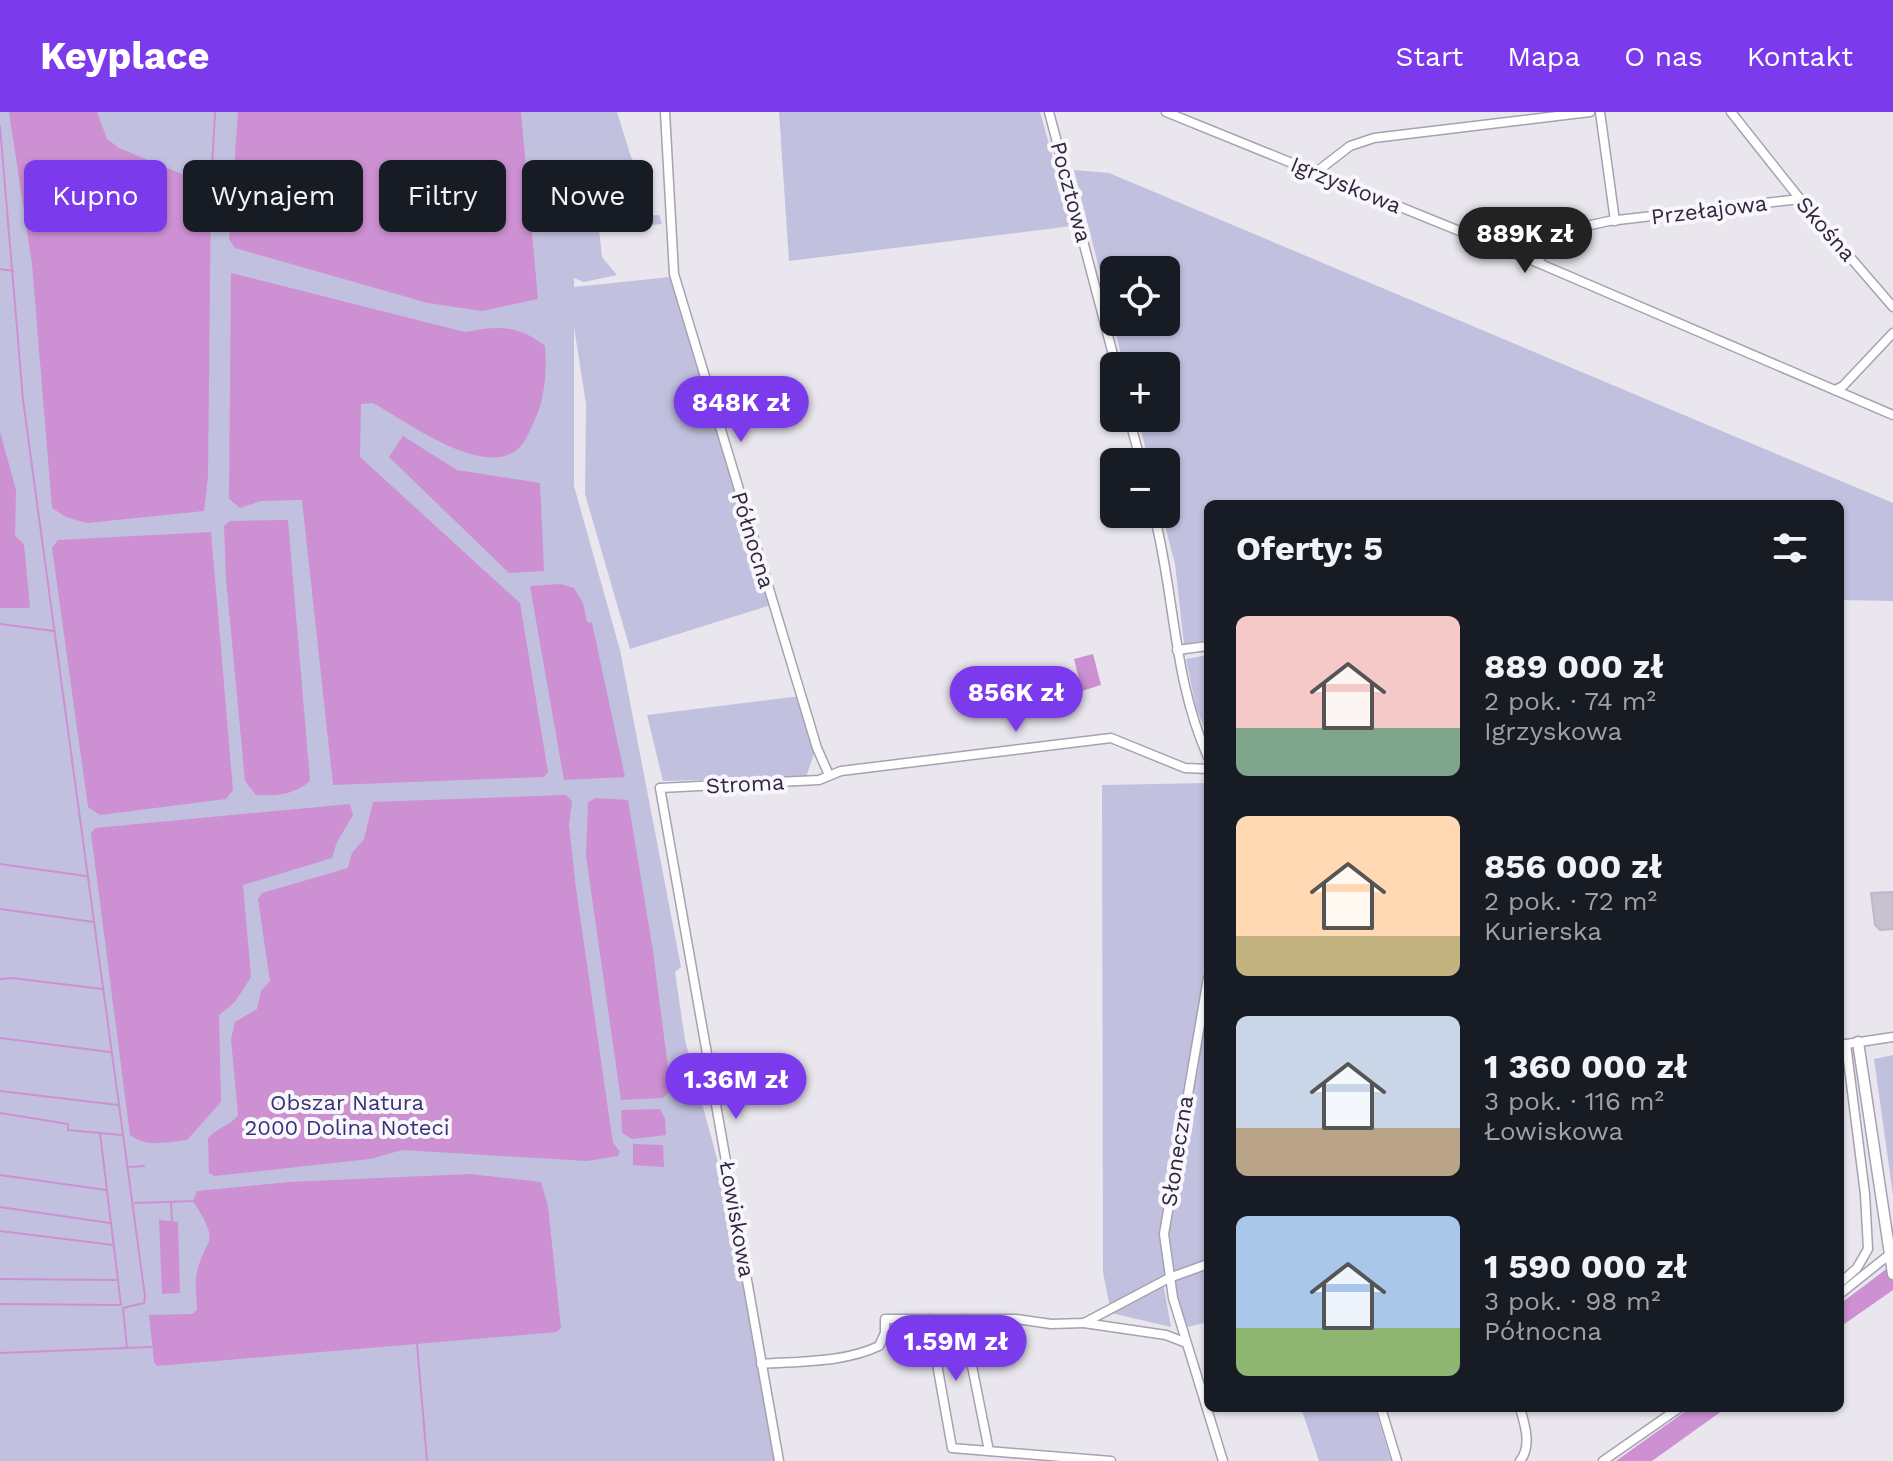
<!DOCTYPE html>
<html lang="pl">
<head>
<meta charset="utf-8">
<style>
  body { margin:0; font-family:"Work Sans",sans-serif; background:#242831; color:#f1f3f6; height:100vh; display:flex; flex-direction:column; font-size:30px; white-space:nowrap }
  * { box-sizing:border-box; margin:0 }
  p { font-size:26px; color:#9ea1a6 }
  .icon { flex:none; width:44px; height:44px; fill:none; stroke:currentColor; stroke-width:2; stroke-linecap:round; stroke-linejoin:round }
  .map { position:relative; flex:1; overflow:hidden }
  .side { position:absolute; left:1204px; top:388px; width:640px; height:912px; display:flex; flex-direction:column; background:#171b24; border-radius:12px; box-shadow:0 2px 6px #0004 }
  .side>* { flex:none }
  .banner { position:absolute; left:24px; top:48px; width:760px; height:72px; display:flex; gap:16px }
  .buttons { position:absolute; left:1100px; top:144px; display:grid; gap:16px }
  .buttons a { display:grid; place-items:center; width:80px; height:80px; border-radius:12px; background:#171b24; box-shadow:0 2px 6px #0004; font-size:40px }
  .price { position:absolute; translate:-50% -68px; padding:0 18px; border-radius:28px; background:#7c3aed; color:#fff; font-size:26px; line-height:52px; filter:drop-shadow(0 2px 4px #0008) }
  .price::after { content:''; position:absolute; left:50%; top:48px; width:24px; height:18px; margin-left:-12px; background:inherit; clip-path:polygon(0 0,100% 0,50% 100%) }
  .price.selected { background:#222; color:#fff }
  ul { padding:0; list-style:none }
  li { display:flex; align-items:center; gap:24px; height:200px; padding:0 32px }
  li span { display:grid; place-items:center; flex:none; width:224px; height:160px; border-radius:12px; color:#555 }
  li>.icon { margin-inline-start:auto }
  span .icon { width:96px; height:96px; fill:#fffc; stroke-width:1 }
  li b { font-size:34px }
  h2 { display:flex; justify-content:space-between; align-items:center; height:96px; padding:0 32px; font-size:34px }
  .tag { padding:0 28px; border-radius:12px; background:#171b24; box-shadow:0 2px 6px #0004; font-size:28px; line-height:72px }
  .tag.selected { background:#7c3aed; color:#fff }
  header { display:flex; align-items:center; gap:48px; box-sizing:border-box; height:112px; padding:0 40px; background:#7c3aed; color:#fff }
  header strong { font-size:38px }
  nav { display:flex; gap:44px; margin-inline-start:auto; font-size:28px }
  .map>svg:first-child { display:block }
  .green { fill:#c1c0df; fill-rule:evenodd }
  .water { fill:#cd90d2 }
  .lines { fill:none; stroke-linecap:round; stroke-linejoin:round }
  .stream { stroke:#cd90d2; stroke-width:2 }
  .building { fill:#c7c2cf; stroke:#beb8c8; stroke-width:2 }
  .minor-casing { stroke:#a7a1b0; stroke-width:11 }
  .tertiary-casing { stroke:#a7a1b0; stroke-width:13 }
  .minor { stroke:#fff; stroke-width:8 }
  .tertiary { stroke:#fff; stroke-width:10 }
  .labels { text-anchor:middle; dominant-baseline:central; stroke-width:8; stroke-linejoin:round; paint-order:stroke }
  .street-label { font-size:22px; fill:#332541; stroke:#f8f7fb }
  .park-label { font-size:22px; fill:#3b2f77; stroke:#f8f7fb }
</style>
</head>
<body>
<header>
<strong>Keyplace</strong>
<nav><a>Start</a><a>Mapa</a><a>O nas</a><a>Kontakt</a></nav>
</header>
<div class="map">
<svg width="1893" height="1349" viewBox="0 0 1893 1349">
  <rect width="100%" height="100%" fill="#e9e6ee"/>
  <!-- green -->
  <g class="green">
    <path d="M 0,0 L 617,0 L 631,45 L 651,75 L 603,84 L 604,106 L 659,103 L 662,112 L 599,118 L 602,145 L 617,163 L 584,170 L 574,166 L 574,175 L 670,165 L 771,493 L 630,537 L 585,382 L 586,292 L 574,215 L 574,374 L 620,538 L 681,855 L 675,860 L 685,928 L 727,1084 L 770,1292 L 776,1349 L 0,1349 Z"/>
    <path d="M 779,0 L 1040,0 L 1072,114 L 789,149 Z"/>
    <path d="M 1074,58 L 1109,61 L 1893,391 L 1893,489 L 1840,488 L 1840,392 L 1208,392 L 1208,528 L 1184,532 L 1175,452 L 1162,402 L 1166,402 L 1166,350 L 1149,350 L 1138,306 L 1166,306 L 1166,254 L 1124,254 ZM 1114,158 L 1166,158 L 1166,210 L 1114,210 Z"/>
    <path d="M 1208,543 L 1208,625 L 1196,596 L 1186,547 Z"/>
    <path d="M 801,584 L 815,639 L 806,665 L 663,669 L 647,603 Z"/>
    <path d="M 1208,671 L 1208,1147 L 1162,1165 L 1171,1215 L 1111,1201 L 1103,1160 L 1102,673 Z"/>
    <path d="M 1893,943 L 1893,1083 L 1874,947 Z"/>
    <path d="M 1208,1156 L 1208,1210 L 1184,1216 L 1173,1173 L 1175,1167 Z"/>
    <path d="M 1301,1296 L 1375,1296 L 1391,1349 L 1319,1349 Z"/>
  </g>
  <!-- water -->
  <g class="water">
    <path d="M 9,0 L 97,0 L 107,27 L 119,36 L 211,74 L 208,365 L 204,399 L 87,411 L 66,405 L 52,396 L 32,152 Z"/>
    <path d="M 238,0 L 521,0 L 538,187 L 482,199 L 428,191 L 235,136 L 229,127 Z"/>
    <path d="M 231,161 L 465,220 C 497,214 518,212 545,234 C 547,260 545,288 533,312 C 529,321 522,337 512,341 C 475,361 406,309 373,291 L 361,292 L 360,345 L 520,491 L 548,660 L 544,665 L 333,673 L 302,388 L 261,389 L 240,396 L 229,387 Z"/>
    <path d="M 0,320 L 16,378 L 15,424 L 24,432 L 30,496 L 0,496 Z"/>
    <path d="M 403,324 L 457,358 L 540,371 L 544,459 L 509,461 L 389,345 Z"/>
    <path d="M 288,408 L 310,669 C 293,683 277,684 256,683 L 245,669 L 226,467 L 224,414 L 230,409 Z"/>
    <path d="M 211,420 L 233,678 L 226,687 L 100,703 L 88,695 L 52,436 L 58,428 Z"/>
    <path d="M 560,472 L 574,476 L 583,491 L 587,510 L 592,511 L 625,665 L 564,668 L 530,474 Z"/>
    <path d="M 1093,542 L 1101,573 L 1082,579 L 1074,547 Z"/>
    <path d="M 566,683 L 572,689 L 569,713 L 576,777 L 613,1031 L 620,1040 L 618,1044 L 587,1049 L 402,1038 L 370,1047 L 214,1064 L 209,1061 L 208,1026 C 218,1015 230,1014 238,1003 L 231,927 L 235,910 L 257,897 L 261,879 L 270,869 L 258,787 L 262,781 L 348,756 L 352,741 L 364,727 L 373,690 Z"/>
    <path d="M 596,686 L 628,688 L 653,839 L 671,979 L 662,986 L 621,988 L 586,744 L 588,690 Z"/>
    <path d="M 350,692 L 353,703 L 337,730 L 332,746 L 243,773 L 251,865 L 235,890 L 219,903 L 221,990 L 187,1028 C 167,1030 147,1036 130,1023 L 91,721 L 95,716 Z"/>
    <path d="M 660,997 L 665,1007 L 666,1023 L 632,1027 L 622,1021 L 621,998 Z"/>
    <path d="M 633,1032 L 663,1033 L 664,1055 L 633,1053 Z"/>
    <path d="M 470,1062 L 541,1070 L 548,1094 L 561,1216 L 557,1220 L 157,1254 L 154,1250 L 149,1203 L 192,1202 L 197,1198 C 197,1188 195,1176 196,1166 C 203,1123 224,1137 193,1089 L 197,1079 L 289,1070 Z"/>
    <path d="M 159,1108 L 178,1110 L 180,1181 L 162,1182 Z"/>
    <path d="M 1893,1152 L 1893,1178 L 1840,1215 L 1840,1192 Z"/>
    <path d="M 1690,1296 L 1726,1296 L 1652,1349 L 1616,1349 Z"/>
  </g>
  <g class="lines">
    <!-- stream -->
    <g class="stream">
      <path d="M 0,14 L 23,288 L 145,1184 L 144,1191 L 123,1196 L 127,1236"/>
      <path d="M 211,74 L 215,0"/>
      <path d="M 0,157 L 13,159"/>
      <path d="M 0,512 L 54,519"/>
      <path d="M 0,752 L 86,764"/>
      <path d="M 0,797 L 94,810"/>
      <path d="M 0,867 L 12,866 L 102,877"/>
      <path d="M 0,926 L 110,940"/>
      <path d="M 0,979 L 118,993"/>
      <path d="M 0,1001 L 68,1012 L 68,1018 L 100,1021"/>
      <path d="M 129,1055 L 144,1054"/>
      <path d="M 0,1063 L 106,1078"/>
      <path d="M 171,1090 L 172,1109"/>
      <path d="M 135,1091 L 193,1089"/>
      <path d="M 0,1095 L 110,1111"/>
      <path d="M 0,1119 L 113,1133"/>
      <path d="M 0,1167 L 118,1168"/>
      <path d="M 0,1192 L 119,1193"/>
      <path d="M 121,1193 L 100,1021 L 121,1023"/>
      <path d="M 417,1232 L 427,1349"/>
      <path d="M 0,1241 L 151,1235"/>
    </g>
  </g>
  <!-- building -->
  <path class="building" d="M 1893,780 L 1893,817 L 1880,818 L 1875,813 L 1871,781 Z"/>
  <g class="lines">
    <defs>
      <g id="minor">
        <path d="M 665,0 L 674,162 L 817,636 L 829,663"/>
        <path d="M 1049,0 L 1116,254"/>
        <path d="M 1166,0 L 1536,150 L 1893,303"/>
        <path d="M 1600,0 L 1615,109"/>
        <path d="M 1731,0 L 1800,87 L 1893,195"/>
        <path d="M 1315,61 L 1350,34 L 1374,26 L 1590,0"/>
        <path d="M 1536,150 L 1568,118 L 1609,109 L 1800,87"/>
        <path d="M 1835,278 L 1843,274 L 1893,221"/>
        <path d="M 1129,306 L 1141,350"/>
        <path d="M 1154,402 C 1175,483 1173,568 1208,645"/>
        <path d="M 1177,538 L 1208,534"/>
        <path d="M 1208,866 L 1164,1122 L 1173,1186 L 1223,1349"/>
        <path d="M 1840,933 L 1893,925"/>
        <path d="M 1840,1171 L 1857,1156 L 1868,1137 L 1865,1082 L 1846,932"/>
        <path d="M 1840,1182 L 1890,1142"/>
        <path d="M 929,1207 L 952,1336 L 1111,1349"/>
        <path d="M 966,1207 L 965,1219 L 989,1339"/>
        <path d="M 1084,1211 L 1166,1223 L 1184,1230"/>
        <path d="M 761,1252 C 800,1249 843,1251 879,1234 L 885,1221 L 885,1207 L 1016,1207 L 1051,1212 L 1084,1211 L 1169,1166 L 1208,1152"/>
        <path d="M 1381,1296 L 1397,1349"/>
        <path d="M 1520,1296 C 1525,1313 1532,1334 1520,1349"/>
        <path d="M 779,1349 L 660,676 L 819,668 L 841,659 L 1111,626 L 1185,656 L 1208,657"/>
        <path d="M 1603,1349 L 1679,1296"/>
      </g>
      <path id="tertiary" d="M 1858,930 L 1893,1162"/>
    </defs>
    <!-- minor casing -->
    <use href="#minor" class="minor-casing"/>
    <!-- tertiary casing -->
    <use href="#tertiary" class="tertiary-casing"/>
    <!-- minor -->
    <use href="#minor" class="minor"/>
    <!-- tertiary -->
    <use href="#tertiary" class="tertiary"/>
  </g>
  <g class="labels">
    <!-- street labels -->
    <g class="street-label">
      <text transform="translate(1346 73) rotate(22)">Igrzyskowa</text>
      <text transform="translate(1071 80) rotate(75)">Pocztowa</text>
      <text transform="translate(1709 98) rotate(-7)">Przełajowa</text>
      <text transform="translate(1826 117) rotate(49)">Skośna</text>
      <text transform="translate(753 428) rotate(73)">Północna</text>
      <text transform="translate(745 672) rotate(-3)">Stroma</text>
      <text transform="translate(1177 1039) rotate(-81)">Słoneczna</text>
      <text transform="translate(737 1107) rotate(80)">Łowiskowa</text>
    </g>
    <!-- park labels -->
    <g class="park-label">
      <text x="347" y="990">Obszar Natura<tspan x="347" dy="25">2000 Dolina Noteci</tspan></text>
    </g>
  </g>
</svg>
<div class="buttons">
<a><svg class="icon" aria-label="locate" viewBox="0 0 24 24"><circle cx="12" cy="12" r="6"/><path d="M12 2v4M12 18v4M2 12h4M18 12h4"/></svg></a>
<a>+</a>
<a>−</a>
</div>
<b class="price selected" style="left:1525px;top:163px">889K zł</b>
<b class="price" style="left:741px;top:332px">848K zł</b>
<b class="price" style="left:1016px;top:622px">856K zł</b>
<b class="price" style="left:736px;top:1009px">1.36M zł</b>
<b class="price" style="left:956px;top:1271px">1.59M zł</b>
<div class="banner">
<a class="tag selected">Kupno</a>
<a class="tag">Wynajem</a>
<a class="tag">Filtry</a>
<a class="tag">Nowe</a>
</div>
<section class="side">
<h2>Oferty: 5<svg class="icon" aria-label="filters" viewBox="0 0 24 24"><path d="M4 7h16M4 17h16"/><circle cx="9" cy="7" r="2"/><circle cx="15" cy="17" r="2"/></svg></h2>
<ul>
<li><span style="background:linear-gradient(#f6c9c9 70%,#7fa58c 0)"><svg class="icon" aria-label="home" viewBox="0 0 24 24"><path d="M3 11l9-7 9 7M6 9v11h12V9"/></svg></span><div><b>889 000 zł</b><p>2 pok. · 74 m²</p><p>Igrzyskowa</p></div></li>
<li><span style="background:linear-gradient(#ffd9b3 75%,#c2b280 0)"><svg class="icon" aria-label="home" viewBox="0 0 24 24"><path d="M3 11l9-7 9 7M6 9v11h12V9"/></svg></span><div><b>856 000 zł</b><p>2 pok. · 72 m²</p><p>Kurierska</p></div></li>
<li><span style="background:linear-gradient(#c9d6e8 70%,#b9a48a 0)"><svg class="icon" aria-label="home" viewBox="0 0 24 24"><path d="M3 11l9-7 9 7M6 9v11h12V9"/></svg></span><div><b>1 360 000 zł</b><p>3 pok. · 116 m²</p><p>Łowiskowa</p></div></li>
<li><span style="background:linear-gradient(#a9c7e8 70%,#8fb573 0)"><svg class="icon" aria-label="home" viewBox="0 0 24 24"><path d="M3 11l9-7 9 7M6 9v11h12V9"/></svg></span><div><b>1 590 000 zł</b><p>3 pok. · 98 m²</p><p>Północna</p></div></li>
</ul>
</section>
</div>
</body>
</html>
